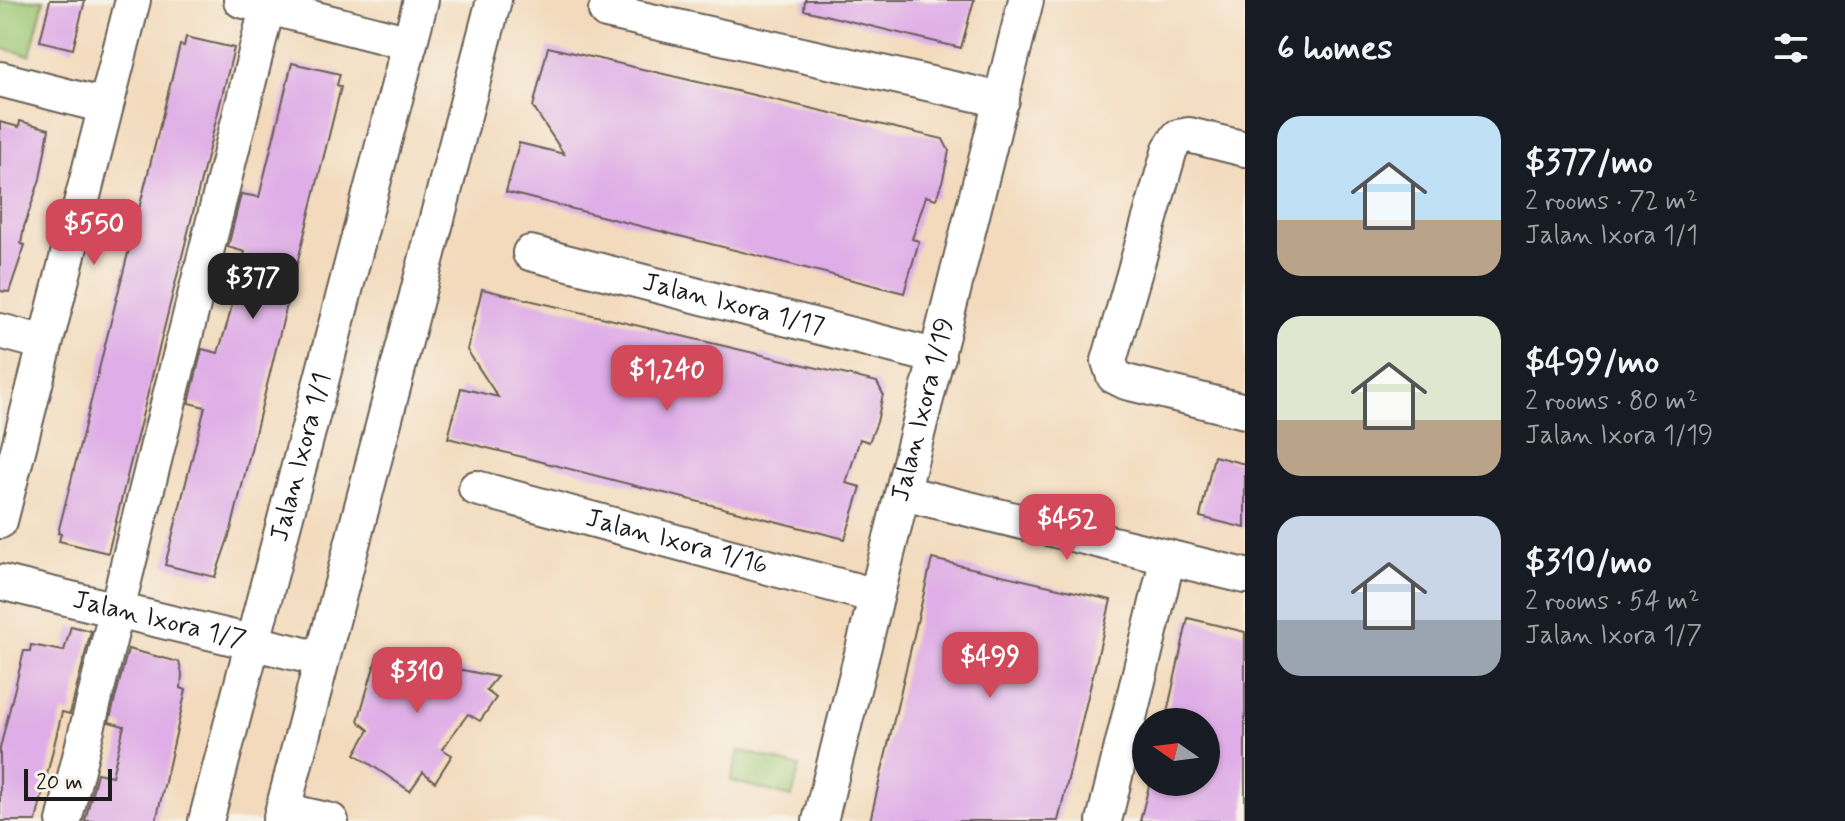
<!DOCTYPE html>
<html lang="en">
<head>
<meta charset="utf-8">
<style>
  body { margin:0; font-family:Mynerve,sans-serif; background:#242831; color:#f1f3f6; height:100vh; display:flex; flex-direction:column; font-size:30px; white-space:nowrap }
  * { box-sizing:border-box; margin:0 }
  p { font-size:26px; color:#9ea1a6 }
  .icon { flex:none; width:44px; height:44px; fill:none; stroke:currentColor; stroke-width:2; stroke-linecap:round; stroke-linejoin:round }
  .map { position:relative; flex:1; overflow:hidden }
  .sheet { display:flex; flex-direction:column; background:#171b24; width:600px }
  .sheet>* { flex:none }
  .needle { width:52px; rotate:284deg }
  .buttons { position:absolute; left:1132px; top:708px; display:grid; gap:16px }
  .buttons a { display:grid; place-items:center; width:88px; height:88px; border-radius:50%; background:#171b24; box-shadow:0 2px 6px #0004; font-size:40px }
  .scale { position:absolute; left:24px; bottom:20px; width:88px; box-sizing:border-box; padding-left:8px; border:4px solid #1c1c1c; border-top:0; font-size:22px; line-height:28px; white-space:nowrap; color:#1c1c1c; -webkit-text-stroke:6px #f7f3e8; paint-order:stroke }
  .price { position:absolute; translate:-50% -68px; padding:0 18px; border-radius:16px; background:#d1495b; color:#fff; font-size:26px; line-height:52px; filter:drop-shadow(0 2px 4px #0008) }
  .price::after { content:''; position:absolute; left:50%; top:48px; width:24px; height:18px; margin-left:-12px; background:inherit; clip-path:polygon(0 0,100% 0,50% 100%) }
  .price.active { background:#222; color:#fff }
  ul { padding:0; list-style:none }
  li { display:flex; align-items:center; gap:24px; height:200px; padding:0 32px }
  li span { display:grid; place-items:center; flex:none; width:224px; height:160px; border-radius:24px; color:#555 }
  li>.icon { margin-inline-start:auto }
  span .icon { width:96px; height:96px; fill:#fffc; stroke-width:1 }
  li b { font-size:34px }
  h2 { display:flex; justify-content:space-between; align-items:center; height:96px; padding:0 32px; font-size:34px }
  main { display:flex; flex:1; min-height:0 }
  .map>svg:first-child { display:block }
  .green { fill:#9fc874; stroke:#5e7248; stroke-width:2 }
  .building { fill:#dfade7 }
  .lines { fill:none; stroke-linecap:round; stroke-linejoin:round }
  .street-casing { stroke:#675e54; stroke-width:38 }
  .street { stroke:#fff; stroke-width:34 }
  .labels { text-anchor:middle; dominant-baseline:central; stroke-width:6; stroke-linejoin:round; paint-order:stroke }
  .street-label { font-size:26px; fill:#1c1c1c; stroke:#f7f3e8 }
</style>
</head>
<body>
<main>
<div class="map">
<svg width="1245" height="821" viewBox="0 0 1245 821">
  <rect width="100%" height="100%" fill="#f7f3e8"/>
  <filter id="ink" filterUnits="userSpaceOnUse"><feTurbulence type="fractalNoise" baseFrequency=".0125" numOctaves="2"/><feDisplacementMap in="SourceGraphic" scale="16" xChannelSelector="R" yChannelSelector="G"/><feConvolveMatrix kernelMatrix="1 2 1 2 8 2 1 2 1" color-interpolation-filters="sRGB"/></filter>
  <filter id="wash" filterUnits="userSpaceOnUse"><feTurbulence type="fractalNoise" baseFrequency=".006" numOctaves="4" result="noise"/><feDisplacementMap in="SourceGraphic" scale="32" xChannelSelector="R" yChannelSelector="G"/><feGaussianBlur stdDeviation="1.8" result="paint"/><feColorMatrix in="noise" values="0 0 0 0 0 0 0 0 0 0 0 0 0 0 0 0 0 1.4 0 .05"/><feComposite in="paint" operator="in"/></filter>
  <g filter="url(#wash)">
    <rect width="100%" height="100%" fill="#f3dabc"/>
    <!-- green -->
    <g class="green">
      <path d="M 0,0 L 44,0 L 30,55 L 0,48 Z"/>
      <path d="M 739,750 L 800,767 L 792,797 L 731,781 Z"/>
    </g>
    <g id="blocks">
      <!-- building -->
      <g class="building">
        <path d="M 50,0 L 85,0 L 73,49 L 40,41 Z"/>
        <path d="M 805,0 L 974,0 L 961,48 L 804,10 Z"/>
        <path d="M 186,37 L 234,48 L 108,553 L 59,541 L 61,534 L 58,533 L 180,45 L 184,46 Z"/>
        <path d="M 548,47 L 943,139 L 949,151 L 943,179 L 936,199 L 926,196 L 912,239 L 919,241 L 904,293 L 506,192 L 519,143 L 564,154 L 533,107 Z"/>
        <path d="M 292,63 L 340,74 L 337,85 L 341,87 L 231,530 L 215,577 L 165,565 L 205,407 L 189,403 L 202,349 L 218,353 L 228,321 L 245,252 L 228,247 L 241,194 L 259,197 Z"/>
        <path d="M 20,121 L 49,129 L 40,179 L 24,227 L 21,244 L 25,245 L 9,292 L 0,291 L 0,122 L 19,127 Z"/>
        <path d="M 482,289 L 877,382 L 883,394 L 877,422 L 869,442 L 860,439 L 846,483 L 861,487 L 845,539 L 448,438 L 461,388 L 498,397 L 467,350 Z"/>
        <path d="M 1214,456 L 1245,464 L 1245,528 L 1200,517 Z"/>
        <path d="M 932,559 L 1111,600 L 1058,821 L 870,821 Z"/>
        <path d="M 1188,618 L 1245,632 L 1245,821 L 1140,821 L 1150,782 L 1206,782 L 1206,722 L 1165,722 Z"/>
        <path d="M 71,626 L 91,631 L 70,714 L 62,712 L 36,821 L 0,821 L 0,748 L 24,651 L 30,651 L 31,645 L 64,651 Z"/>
        <path d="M 128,649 L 179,662 L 182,674 L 181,688 L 186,690 L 156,821 L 85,821 L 97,773 L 112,776 L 124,726 L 109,722 Z"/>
        <path d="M 378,653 L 497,677 L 486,690 L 496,698 L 480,721 L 468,714 L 442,749 L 452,755 L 435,782 L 423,772 L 410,791 L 355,754 L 369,730 L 358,721 Z"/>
      </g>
    </g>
  </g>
  <g filter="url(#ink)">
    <use href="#blocks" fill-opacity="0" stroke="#675e54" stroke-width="2"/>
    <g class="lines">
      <defs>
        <g id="street">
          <path d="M 241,0 L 410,43"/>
          <path d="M 606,11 L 1002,100"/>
          <path d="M 0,79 L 105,106"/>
          <path d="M 1245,149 L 1189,135 L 1178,137 L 1170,149 L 1109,361 L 1114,376 L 1126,382 L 1245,411"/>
          <path id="s1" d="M 530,253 L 938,357"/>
          <path d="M 0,331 L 45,343"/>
          <path id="s2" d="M 476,488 L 876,596"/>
          <path d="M 903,493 L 1245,576"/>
          <path d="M 0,521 L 133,0"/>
          <path id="s3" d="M 0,582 L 321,659"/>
          <path d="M 283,810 L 331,821"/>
          <path d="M 64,821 L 269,0"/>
          <path id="s4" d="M 206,821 L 421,0"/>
          <path d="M 280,821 L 494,0"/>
          <path id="s5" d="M 820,821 L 1026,0"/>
          <path d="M 1104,821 L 1168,557"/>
        </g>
      </defs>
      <!-- street casing -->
      <use href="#street" class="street-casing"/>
      <!-- street -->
      <use href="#street" class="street"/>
    </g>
  </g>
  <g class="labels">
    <!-- street labels -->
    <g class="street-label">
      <text stroke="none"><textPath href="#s1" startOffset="210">Jalan Ixora 1/17</textPath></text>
      <text stroke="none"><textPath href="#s5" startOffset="424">Jalan Ixora 1/19</textPath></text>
      <text stroke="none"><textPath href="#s4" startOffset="376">Jalan Ixora 1/1</textPath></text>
      <text stroke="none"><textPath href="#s2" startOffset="208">Jalan Ixora 1/16</textPath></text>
      <text stroke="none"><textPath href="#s3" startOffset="164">Jalan Ixora 1/7</textPath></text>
    </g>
  </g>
</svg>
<div class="buttons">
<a><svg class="needle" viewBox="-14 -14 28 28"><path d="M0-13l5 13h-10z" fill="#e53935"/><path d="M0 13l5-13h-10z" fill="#9ea1a6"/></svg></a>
</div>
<div class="scale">20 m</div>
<b class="price" style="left:94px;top:267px">$550</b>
<b class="price active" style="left:253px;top:321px">$377</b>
<b class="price" style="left:667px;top:413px">$1,240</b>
<b class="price" style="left:1067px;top:562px">$452</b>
<b class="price" style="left:990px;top:700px">$499</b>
<b class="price" style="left:417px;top:715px">$310</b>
</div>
<section class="sheet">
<h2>6 homes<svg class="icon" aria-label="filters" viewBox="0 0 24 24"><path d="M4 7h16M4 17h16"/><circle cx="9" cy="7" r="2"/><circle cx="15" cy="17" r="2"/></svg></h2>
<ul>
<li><span style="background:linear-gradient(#bfe0f5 65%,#b9a48a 0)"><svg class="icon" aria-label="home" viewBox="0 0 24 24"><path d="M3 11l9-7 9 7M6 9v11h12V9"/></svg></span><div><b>$377/mo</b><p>2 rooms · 72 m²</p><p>Jalan Ixora 1/1</p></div></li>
<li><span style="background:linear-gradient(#dfe7d0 65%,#b9a48a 0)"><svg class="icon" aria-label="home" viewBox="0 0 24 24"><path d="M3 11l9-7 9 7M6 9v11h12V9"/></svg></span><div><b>$499/mo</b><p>2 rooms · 80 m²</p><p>Jalan Ixora 1/19</p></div></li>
<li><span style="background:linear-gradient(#c9d6e8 65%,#9aa5b1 0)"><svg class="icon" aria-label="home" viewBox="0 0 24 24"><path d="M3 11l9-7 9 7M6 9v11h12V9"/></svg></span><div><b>$310/mo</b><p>2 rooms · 54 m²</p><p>Jalan Ixora 1/7</p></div></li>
</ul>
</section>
</main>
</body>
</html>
